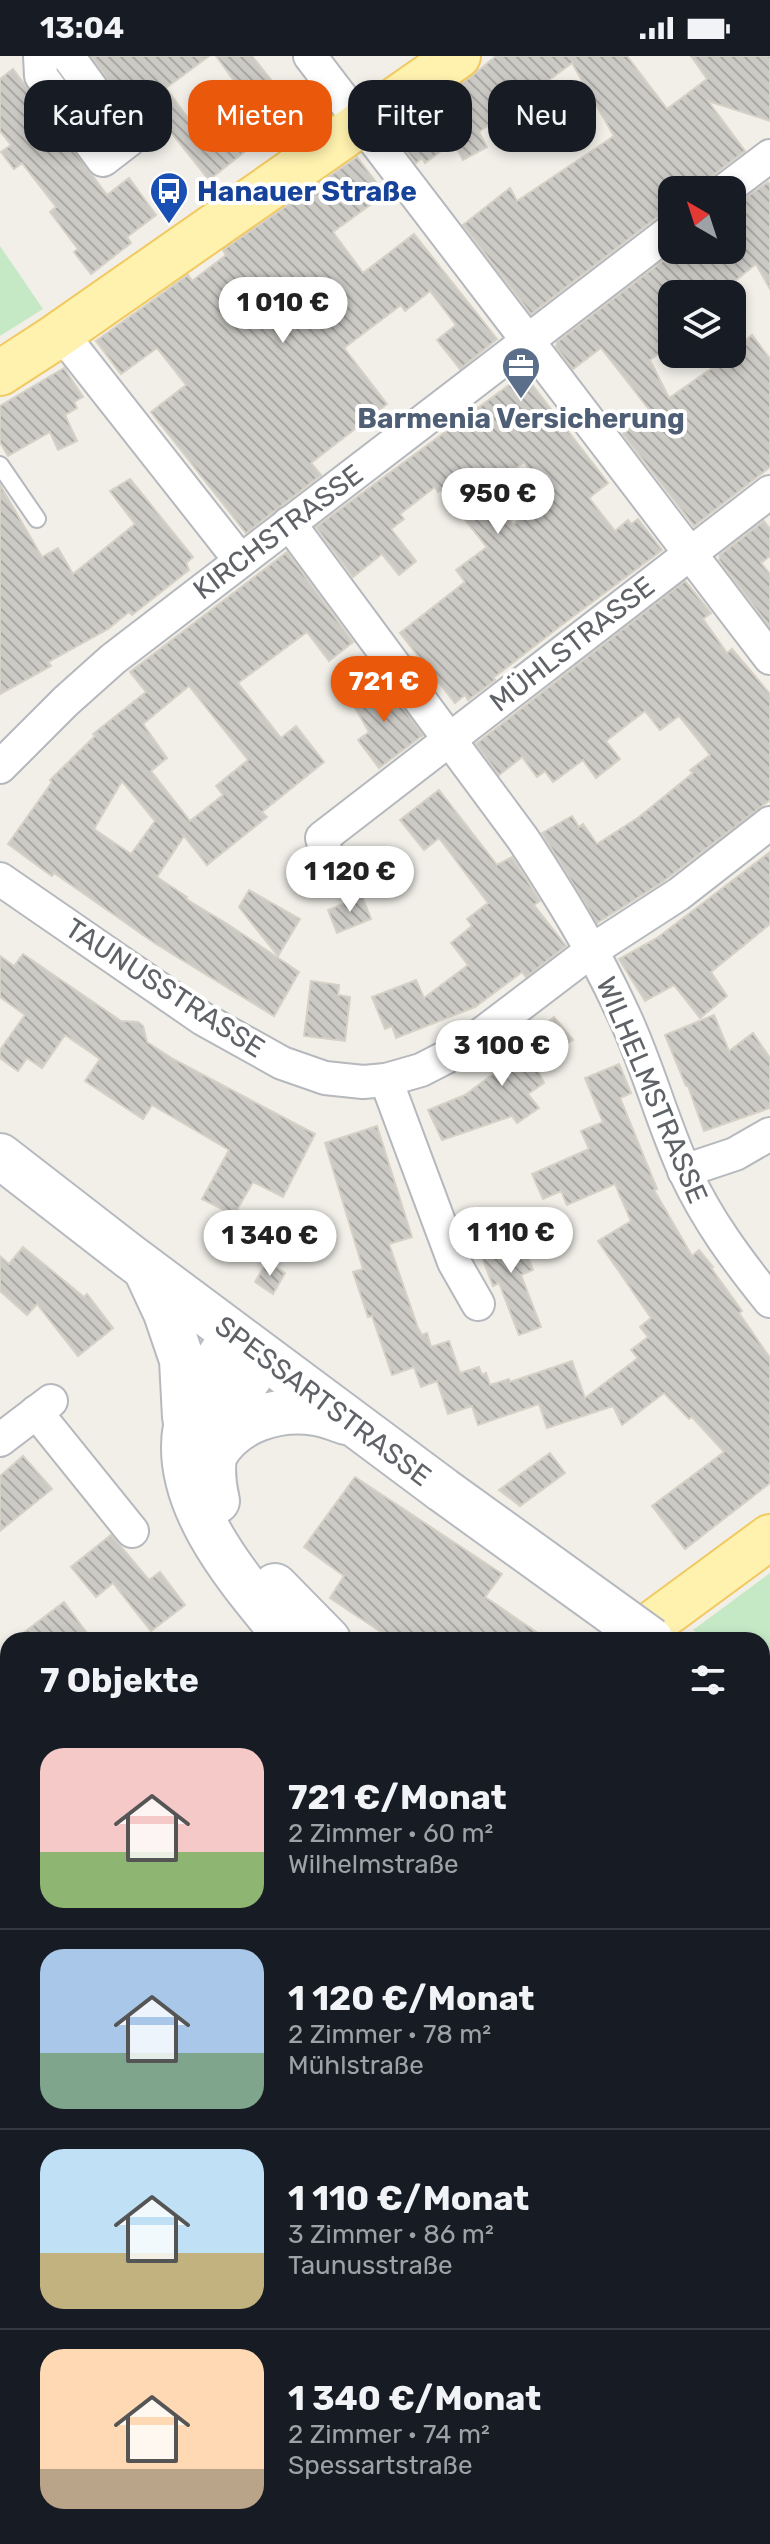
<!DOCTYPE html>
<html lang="de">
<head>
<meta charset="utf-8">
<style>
  body { margin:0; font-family:Rubik,sans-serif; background:#242831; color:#f1f3f6; height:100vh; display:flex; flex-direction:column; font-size:30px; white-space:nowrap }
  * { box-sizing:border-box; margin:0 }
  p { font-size:26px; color:#9ea1a6 }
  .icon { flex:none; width:44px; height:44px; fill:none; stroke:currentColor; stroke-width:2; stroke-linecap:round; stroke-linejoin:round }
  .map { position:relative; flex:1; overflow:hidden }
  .side { position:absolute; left:0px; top:1576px; width:770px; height:912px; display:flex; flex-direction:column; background:#171b24; border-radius:24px 24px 0 0; box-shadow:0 4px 12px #0003 }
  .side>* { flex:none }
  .guide { position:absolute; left:24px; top:24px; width:722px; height:72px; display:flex; gap:16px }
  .needle { width:52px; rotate:321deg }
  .buttons { position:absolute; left:658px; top:120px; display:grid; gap:16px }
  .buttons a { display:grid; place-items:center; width:88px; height:88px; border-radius:16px; background:#171b24; box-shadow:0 4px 12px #0003; font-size:40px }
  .price { position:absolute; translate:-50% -68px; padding:0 18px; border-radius:28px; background:#fff; color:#222; font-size:26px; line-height:52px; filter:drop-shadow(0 2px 4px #0008) }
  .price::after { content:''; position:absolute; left:50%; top:48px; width:24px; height:18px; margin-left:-12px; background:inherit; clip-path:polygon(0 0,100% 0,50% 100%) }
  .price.current { background:#ea580c; color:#fff }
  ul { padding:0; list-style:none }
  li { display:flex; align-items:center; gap:24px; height:200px; padding:0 40px }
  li+li { border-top:2px solid #363941 }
  li span { display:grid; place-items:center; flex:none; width:224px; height:160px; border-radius:24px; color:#555 }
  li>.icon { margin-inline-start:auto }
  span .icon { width:96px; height:96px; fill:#fffc; stroke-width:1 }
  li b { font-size:34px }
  h2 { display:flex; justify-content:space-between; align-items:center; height:96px; padding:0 40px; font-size:34px }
  .tag { padding:0 28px; border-radius:24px; background:#171b24; box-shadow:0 4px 12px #0003; font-size:28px; line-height:72px }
  .tag.current { background:#ea580c; color:#fff }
  .status { display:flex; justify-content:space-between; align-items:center; height:56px; padding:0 40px; background:#171b24; direction:ltr }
  .status svg { height:22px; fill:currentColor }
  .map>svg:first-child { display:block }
  .industrial { fill:url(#industrial-grid) }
  .grass { fill:#c5e8c5 }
  .building { fill:url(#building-back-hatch); stroke:#d6d1c6; stroke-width:2; fill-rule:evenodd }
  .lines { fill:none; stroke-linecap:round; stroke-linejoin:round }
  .service-casing { stroke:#b5b8bc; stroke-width:20 }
  .minor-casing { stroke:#b5b8bc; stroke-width:36 }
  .secondary-casing { stroke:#b6babf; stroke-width:48 }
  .primary-casing { stroke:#f2c960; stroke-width:48 }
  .service { stroke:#fff; stroke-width:16 }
  .minor { stroke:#fff; stroke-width:32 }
  .secondary { stroke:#fff; stroke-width:44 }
  .primary { stroke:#fff2af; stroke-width:44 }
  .rail { stroke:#b6b7b8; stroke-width:6; stroke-dasharray:2 10; stroke-linecap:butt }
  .secondary-bridge-casing { stroke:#b6babf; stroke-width:48; stroke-linecap:butt }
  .secondary-bridge { stroke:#fff; stroke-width:44 }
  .labels { text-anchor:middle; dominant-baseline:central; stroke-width:8; stroke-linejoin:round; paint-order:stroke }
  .transit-label { font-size:28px; font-weight:bold; fill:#164399; stroke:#fff; text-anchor:start }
  .service-label { font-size:28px; font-weight:bold; fill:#4e5e75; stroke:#fff }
  .street-label { font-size:28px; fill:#5f6368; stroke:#fff }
</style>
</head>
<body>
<div class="status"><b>13:04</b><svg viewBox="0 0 49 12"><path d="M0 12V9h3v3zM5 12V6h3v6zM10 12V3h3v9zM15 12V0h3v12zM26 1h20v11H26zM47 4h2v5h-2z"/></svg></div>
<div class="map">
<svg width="770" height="2488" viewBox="0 0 770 2488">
  <defs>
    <pattern id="industrial-grid" width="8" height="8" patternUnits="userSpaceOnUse" patternTransform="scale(2)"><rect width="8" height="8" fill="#e0deda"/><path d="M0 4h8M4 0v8" fill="none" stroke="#b9b8b5"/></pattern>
    <pattern id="building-back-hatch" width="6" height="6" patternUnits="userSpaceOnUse" patternTransform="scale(2)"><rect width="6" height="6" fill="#cccac5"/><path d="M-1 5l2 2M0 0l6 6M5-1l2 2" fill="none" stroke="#a9a8a4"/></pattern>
  </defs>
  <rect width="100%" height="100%" fill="#f1efe8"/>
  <!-- industrial -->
  <path class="industrial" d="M 770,1771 L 770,2488 L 30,2488 L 39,2480 L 762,2480 L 762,1779 Z"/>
  <!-- grass -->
  <g class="grass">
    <path d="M 0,190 L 43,253 L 0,280 Z"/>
    <path d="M 770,1517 L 770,1598 L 762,1606 L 762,1584 L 708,1584 L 693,1574 Z"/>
  </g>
  <!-- building -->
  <g class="building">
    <path d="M 91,0 L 209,0 L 166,32 L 199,77 L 235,48 L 234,43 L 245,40 L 216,0 L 252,0 L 296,55 L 209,124 L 170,75 L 153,87 Z"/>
    <path d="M 496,0 L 627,0 L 667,53 L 707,23 L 691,0 L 770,0 L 770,65 L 708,45 L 745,95 L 713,119 L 708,126 L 706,134 L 672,134 L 672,155 L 660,159 L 531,258 L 463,169 L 510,132 L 517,145 L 614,80 L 572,7 L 479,76 L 487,91 L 463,104 L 453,86 L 425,107 L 422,102 L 416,107 L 392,76 L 472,20 Z"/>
    <path d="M 13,13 L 107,139 L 129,122 L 156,159 L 127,181 L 131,187 L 91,218 L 74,196 L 78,193 L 50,156 L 56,151 L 22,107 L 14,113 L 1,96 L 11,89 L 0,75 L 0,23 Z"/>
    <path d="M 357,101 L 385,138 L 333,176 L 363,217 L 414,178 L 497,283 L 460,313 L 437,284 L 456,269 L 430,235 L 405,255 L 401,249 L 344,292 L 387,348 L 311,407 L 321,419 L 246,477 L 151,356 L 186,329 L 157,292 L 121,318 L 96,285 L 188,219 L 192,225 L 226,199 L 223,194 Z"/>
    <path d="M 768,126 L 770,129 L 770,233 L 756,208 L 719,238 L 672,238 L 672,288 L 650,304 L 669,342 L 732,298 L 732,295 L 752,279 L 770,303 L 770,411 L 694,470 L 623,378 L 651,356 L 601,292 L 573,313 L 556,291 L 557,286 L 677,194 L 732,194 L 732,151 Z"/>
    <path d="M 64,312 L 83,341 L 74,346 L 77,352 L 65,359 L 77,385 L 58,394 L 50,376 L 8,400 L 0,386 L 0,350 Z"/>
    <path d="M 524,318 L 608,427 L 589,442 L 615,475 L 628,464 L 631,468 L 638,463 L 662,494 L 563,568 L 493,622 L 495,624 L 468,644 L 465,639 L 455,647 L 400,577 L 465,526 L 456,514 L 487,491 L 441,434 L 438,436 L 435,431 L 400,458 L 404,463 L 391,473 L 416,505 L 399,519 L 382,498 L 353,521 L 316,471 ZM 524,406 L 550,439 L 513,469 L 486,435 Z"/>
    <path d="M 130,423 L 193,501 L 186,507 L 189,514 L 132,559 L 129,556 L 108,573 L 48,606 L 51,610 L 0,638 L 0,429 L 42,501 L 58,492 L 73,518 L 135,468 L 110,435 Z"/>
    <path d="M 764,465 L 770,473 L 770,500 L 761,507 L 770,518 L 770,571 L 719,504 L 720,499 Z"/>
    <path d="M 287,496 L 353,586 L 329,605 L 307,576 L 238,627 L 281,682 L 296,670 L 324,706 L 262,756 L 267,761 L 207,809 L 184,780 L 157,821 L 187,841 L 186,843 L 229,869 L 299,916 L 274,960 L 156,888 L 54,817 L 52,820 L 8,788 L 52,726 L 50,724 L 95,680 L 93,678 L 146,636 L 130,616 ZM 189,630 L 248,704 L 216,730 L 223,739 L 190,765 L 151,715 L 167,702 L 143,668 ZM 122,725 L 155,765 L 131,798 L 94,773 Z"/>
    <path d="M 685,525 L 711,557 L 703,563 L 727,597 L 732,593 L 770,638 L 770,744 L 661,827 L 597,867 L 542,777 L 572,760 L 579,771 L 583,768 L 597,788 L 639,761 L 693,717 L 690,714 L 710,699 L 679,660 L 660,674 L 645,655 L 606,685 L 620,703 L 596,722 L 583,704 L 553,726 L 545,715 L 537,721 L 522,701 L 499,719 L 476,688 Z"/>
    <path d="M 381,623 L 423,679 L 379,712 L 358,684 L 369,676 L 351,645 Z"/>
    <path d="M 439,734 L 497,809 L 512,801 L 540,845 L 534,849 L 566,890 L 526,921 L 522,916 L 475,951 L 396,982 L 392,970 L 385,973 L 372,941 L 416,924 L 424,942 L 468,909 L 451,887 L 472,870 L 467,863 L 488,847 L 439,782 L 424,794 L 400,764 Z"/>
    <path d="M 770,796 L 770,868 L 711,916 L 727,940 L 700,962 L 674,929 L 645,945 L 619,903 L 657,882 Z"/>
    <path d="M 249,834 L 300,863 L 278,900 L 239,851 Z"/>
    <path d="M 362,840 L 371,863 L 337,877 L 328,854 Z"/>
    <path d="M 23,898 L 121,965 L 138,966 L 143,970 L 147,986 L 173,1003 L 315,1078 L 283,1141 L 253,1126 L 234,1159 L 202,1143 L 229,1094 L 152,1049 L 143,1063 L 85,1025 L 100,1003 L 65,979 L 42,1012 L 27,1002 L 18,1015 L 0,1002 L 0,994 L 25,959 L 0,941 L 0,900 L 14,910 Z"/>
    <path d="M 311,925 L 339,929 L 338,939 L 350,941 L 345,985 L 304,980 Z"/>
    <path d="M 714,959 L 729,995 L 753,977 L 770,1002 L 770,1052 L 704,1075 L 688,1030 L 686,1030 L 665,979 Z"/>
    <path d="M 554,961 L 573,984 L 534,1005 L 531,1001 L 544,1027 L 528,1038 L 539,1052 L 517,1067 L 512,1060 L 442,1084 L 428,1054 L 465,1039 L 525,994 L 521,988 Z"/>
    <path d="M 619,1008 L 631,1037 L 620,1042 L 657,1133 L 654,1134 L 692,1200 L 699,1194 L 713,1211 L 711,1212 L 742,1255 L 739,1257 L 770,1302 L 770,1427 L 685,1493 L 652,1450 L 724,1396 L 692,1361 L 689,1363 L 664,1337 L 622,1369 L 613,1350 L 547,1372 L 539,1348 L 478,1369 L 472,1350 L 448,1358 L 437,1325 L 421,1331 L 414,1311 L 392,1319 L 372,1260 L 368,1261 L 353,1216 L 363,1213 L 325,1087 L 377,1070 L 412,1181 L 389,1188 L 418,1272 L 422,1279 L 427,1277 L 431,1291 L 449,1285 L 460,1317 L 479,1311 L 482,1319 L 486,1317 L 490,1329 L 509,1323 L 510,1326 L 572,1305 L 585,1342 L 638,1302 L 631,1294 L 648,1281 L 640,1271 L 651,1262 L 598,1185 L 631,1165 L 615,1128 L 567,1149 L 561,1135 L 543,1143 L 532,1118 L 589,1093 L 581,1075 L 603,1066 L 585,1022 Z"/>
    <path d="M 516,1170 L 533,1214 L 521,1219 L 541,1271 L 519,1279 L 499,1227 L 493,1230 L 476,1186 Z"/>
    <path d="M 23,1191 L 84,1241 L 87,1238 L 113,1272 L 78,1300 L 37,1248 L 27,1259 L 0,1235 L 0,1200 L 9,1208 Z"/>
    <path d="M 267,1206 L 285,1217 L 273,1238 L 255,1226 Z"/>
    <path d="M 550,1397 L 565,1417 L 520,1450 L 499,1434 Z"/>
    <path d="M 23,1400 L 52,1433 L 0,1475 L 0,1420 Z"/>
    <path d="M 355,1421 L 502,1518 L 485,1541 L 548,1584 L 393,1584 L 330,1542 L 344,1520 L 304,1491 Z"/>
    <path d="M 111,1479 L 149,1524 L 160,1516 L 185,1549 L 151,1575 L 113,1527 L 96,1541 L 71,1511 Z"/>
    <path d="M 64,1546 L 92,1584 L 14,1584 Z"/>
  </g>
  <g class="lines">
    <defs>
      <g id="service">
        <path d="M 0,409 L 37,463"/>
        <path d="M 762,1753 L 770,1745"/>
      </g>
      <g id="minor">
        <path d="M 40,0 L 41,20 L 103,104 L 129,84 L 68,0"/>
        <path d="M 310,0 L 770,602"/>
        <path d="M 725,134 L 770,100"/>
        <path d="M 61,277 L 240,504"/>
        <path d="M 289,467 L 523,783 C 559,838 594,894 621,953 C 647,1006 661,1064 686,1118 C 708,1165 737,1204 770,1245"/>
        <path d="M 0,711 L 66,645 L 113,603 L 672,174"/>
        <path d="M 330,811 L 322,782 L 770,436"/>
        <path d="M 0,823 L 203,963 L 282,1007 L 325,1022 L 363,1026 L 386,1024 L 421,1014 L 462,993 L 591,895 L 679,838 L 770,767"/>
        <path d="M 386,1024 L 454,1206 L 478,1248"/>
        <path d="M 684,1115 L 735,1098 L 770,1078"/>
        <path d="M 36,1356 L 132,1475"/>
        <path d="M 0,1384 L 51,1345"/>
        <path d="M 0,1741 L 8,1751"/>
        <path d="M 762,2143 L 770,2147"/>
        <path d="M 9,2488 L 17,2480"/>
      </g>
      <g id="secondary">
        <path d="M 0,1100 L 129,1200 L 443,1434"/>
        <path d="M 146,1214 L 166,1257 L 182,1304 L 185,1361"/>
        <path d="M 234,1279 C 216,1306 192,1337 186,1370 C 171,1449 243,1528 289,1584"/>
        <path d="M 215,1398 C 235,1364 278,1351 316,1357 C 326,1358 336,1363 346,1366"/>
        <path d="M 217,1445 C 202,1383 231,1350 263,1301"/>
        <path d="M 275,1530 L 328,1584"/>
        <path d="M 762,1659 L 770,1664"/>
      </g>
      <g id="primary">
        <path d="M 0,317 L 51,284 L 458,0"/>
        <path d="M 630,1584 L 770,1481"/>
        <path d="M 0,2080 L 8,2073"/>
      </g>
    </defs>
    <!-- service casing -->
    <use href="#service" class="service-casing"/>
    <!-- minor casing -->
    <use href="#minor" class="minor-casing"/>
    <!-- secondary casing -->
    <use href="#secondary" class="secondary-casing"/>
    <!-- primary casing -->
    <use href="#primary" class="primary-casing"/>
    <!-- service -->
    <use href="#service" class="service"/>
    <!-- minor -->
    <use href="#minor" class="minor"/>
    <!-- secondary -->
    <use href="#secondary" class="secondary"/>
    <!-- primary -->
    <use href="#primary" class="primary"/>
    <!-- rail -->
    <g class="rail">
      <path d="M 762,1611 L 770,1603"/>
      <path d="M 762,1640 L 770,1632"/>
      <path d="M 762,1672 L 770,1664"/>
      <path d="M 762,1699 L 770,1692"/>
      <path d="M 0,2367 L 8,2359"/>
      <path d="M 0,2391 L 8,2383"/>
      <path d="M 0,2428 L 8,2420"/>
      <path d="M 0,2453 L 8,2445"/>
    </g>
    <defs>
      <path id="secondary-bridge" d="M 443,1434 L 651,1584"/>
    </defs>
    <!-- secondary-bridge casing -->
    <use href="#secondary-bridge" class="secondary-bridge-casing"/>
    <!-- secondary-bridge -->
    <use href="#secondary-bridge" class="secondary-bridge"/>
  </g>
  <!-- icons -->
  <defs>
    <symbol id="bus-pin" viewBox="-11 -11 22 30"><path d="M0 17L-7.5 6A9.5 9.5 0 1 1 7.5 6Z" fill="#1a4fb4" stroke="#fff"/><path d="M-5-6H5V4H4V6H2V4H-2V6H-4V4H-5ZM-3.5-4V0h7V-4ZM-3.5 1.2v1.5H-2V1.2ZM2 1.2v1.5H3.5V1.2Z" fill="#fff"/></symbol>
    <symbol id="office-pin" viewBox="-11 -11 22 30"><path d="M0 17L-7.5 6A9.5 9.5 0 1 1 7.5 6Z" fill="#5c6f8a" stroke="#fff"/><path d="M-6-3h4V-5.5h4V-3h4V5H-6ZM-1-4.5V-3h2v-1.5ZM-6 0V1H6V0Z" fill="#fff"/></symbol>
  </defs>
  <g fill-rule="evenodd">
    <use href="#bus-pin" x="147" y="113" width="44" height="60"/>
    <use href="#office-pin" x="499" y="288" width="44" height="60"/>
  </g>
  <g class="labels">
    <!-- transit labels -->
    <g class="transit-label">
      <text x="197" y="135">Hanauer Straße</text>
    </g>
    <!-- service labels -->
    <g class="service-label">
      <text x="521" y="362">Barmenia Versicherung</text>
    </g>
    <!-- street labels -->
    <g class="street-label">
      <text transform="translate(278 476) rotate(-37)">KIRCHSTRASSE</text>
      <text transform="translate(572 588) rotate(-38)">MÜHLSTRASSE</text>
      <text transform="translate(165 932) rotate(33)">TAUNUSSTRASSE</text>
      <text transform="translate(652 1034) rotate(67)">WILHELMSTRASSE</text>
      <text transform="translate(323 1345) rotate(37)">SPESSARTSTRASSE</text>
    </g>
  </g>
</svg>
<div class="buttons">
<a><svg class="needle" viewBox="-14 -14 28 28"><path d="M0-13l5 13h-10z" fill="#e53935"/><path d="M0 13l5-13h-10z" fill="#9ea1a6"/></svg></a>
<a><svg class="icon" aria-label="layers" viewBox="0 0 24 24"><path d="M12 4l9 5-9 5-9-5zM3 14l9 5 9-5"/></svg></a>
</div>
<b class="price" style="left:283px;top:289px">1 010 €</b>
<b class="price" style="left:498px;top:480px">950 €</b>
<b class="price current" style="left:384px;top:668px">721 €</b>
<b class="price" style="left:350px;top:858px">1 120 €</b>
<b class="price" style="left:502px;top:1032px">3 100 €</b>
<b class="price" style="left:511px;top:1219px">1 110 €</b>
<b class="price" style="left:270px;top:1222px">1 340 €</b>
<div class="guide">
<a class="tag">Kaufen</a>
<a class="tag current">Mieten</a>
<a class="tag">Filter</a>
<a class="tag">Neu</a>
</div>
<section class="side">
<h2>7 Objekte<svg class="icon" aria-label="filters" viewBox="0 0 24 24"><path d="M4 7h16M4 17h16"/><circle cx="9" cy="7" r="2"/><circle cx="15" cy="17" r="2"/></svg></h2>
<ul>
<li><span style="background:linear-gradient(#f6c9c9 65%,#8fb573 0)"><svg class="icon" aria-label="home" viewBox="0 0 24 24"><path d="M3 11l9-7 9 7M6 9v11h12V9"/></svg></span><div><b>721 €/Monat</b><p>2 Zimmer · 60 m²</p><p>Wilhelmstraße</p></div></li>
<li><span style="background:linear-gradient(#a9c7e8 65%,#7fa58c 0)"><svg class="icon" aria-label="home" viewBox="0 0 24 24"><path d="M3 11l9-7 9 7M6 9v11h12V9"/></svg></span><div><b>1 120 €/Monat</b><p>2 Zimmer · 78 m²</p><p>Mühlstraße</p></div></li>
<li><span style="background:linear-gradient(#bfe0f5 65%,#c2b280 0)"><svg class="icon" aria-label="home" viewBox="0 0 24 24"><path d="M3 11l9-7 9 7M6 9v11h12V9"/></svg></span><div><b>1 110 €/Monat</b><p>3 Zimmer · 86 m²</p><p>Taunusstraße</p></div></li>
<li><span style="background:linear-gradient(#ffd9b3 75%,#b9a48a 0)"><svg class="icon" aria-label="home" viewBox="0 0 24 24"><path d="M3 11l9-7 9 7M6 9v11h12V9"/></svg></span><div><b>1 340 €/Monat</b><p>2 Zimmer · 74 m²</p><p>Spessartstraße</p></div></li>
</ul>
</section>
</div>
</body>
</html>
